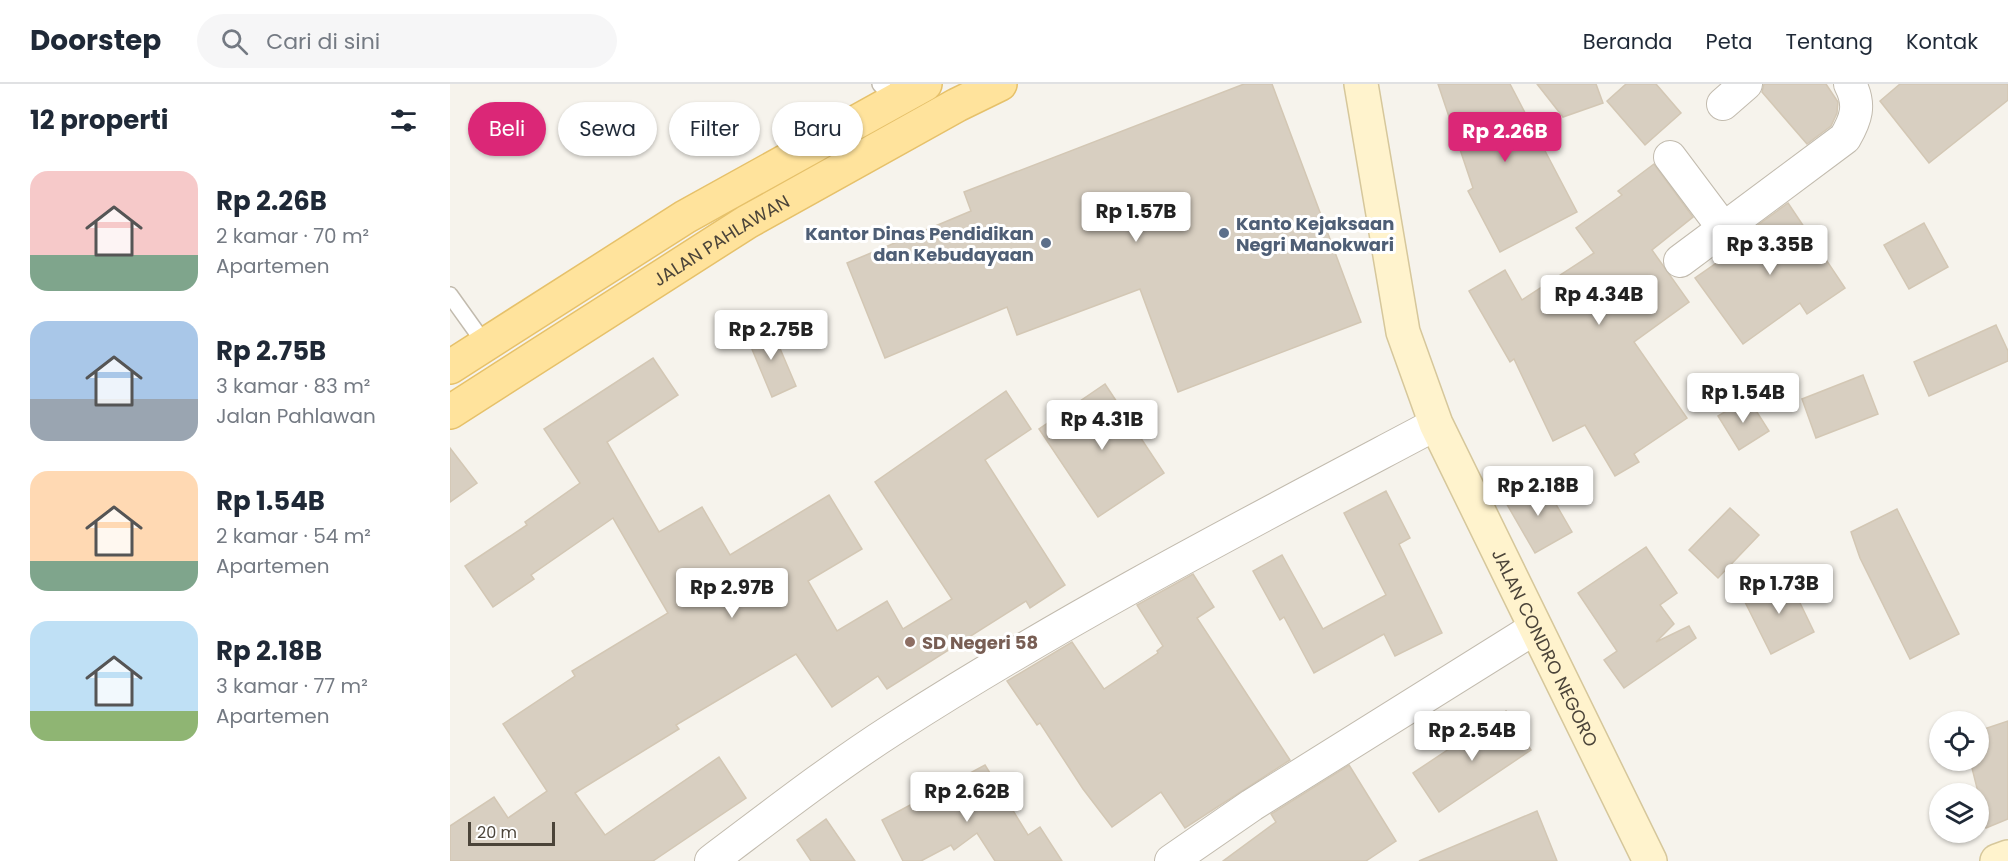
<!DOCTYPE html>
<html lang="id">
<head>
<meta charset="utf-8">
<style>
  body { margin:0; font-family:Poppins,sans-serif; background:#f6f6f7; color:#1f2937; height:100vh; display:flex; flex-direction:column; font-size:22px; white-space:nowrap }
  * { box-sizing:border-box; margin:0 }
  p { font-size:20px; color:#747a83 }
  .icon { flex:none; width:33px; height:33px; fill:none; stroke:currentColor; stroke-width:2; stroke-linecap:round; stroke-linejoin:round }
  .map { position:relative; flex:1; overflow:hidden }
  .details { display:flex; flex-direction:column; background:#fff; width:450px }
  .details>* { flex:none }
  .top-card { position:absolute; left:18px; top:18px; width:570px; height:54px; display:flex; gap:12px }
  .tools { position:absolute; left:1479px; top:627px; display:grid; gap:12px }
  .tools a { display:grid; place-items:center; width:60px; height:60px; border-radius:50%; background:#fff; box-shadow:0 2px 4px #0004; font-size:30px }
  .scale { position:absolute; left:18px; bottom:15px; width:87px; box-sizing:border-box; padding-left:6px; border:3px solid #4b4439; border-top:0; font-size:16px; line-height:21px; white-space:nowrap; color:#4b4439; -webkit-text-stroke:4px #fff; paint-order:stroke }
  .price { position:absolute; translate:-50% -51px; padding:0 14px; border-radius:6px; background:#fff; color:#222; font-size:20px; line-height:39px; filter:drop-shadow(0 2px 3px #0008) }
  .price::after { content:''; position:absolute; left:50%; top:36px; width:18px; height:14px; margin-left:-9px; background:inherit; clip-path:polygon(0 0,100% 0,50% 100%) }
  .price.current { background:#db2777; color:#fff }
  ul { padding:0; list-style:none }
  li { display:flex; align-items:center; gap:18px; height:150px; padding:0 30px }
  li span { display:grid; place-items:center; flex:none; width:168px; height:120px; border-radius:18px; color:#555 }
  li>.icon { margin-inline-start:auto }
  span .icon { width:72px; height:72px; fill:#fffc; stroke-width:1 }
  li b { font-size:26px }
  h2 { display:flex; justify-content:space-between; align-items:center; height:72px; padding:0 30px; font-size:26px }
  .chip { padding:0 21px; border-radius:27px; background:#fff; box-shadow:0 2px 4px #0004; font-size:21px; line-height:54px }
  .chip.current { background:#db2777; color:#fff }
  header { display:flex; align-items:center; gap:36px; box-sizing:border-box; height:84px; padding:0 30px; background:#fff; border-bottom:2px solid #e0e1e3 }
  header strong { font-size:28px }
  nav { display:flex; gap:33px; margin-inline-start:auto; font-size:21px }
  .search { width:420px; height:54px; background:#f6f6f7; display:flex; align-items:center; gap:15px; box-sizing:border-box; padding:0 21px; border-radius:33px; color:#747a83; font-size:22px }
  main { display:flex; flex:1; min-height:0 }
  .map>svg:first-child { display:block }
  .building { fill:#d8cfc1; stroke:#d3c7b4; stroke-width:1.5 }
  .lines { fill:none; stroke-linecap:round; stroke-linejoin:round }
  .lane-casing { stroke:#c2bbae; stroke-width:18 }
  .street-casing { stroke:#c2bbae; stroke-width:34 }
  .secondary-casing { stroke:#d6c79b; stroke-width:36 }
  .primary-casing { stroke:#e6c16a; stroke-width:36 }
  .lane { stroke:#fff; stroke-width:15 }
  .street { stroke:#fff; stroke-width:32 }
  .secondary { stroke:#fff3cd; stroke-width:33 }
  .primary { stroke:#ffe39c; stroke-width:33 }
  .service-dot { fill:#5c6f8a; stroke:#fff; stroke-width:2 }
  .education-dot { fill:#8d6e63; stroke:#fff; stroke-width:2 }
  .labels { text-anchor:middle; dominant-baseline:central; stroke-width:6; stroke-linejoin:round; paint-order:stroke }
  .service-label { font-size:18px; font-weight:bold; fill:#4e5e75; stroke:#fff; text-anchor:start }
  .street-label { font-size:18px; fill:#4b4439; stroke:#fff }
  .education-label { font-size:18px; font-weight:bold; fill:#785e54; stroke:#fff; text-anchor:start }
</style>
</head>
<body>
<header>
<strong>Doorstep</strong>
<div class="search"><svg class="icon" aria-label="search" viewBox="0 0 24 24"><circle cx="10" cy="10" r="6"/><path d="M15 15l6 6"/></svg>Cari di sini</div>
<nav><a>Beranda</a><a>Peta</a><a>Tentang</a><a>Kontak</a></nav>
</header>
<main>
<section class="details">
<h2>12 properti<svg class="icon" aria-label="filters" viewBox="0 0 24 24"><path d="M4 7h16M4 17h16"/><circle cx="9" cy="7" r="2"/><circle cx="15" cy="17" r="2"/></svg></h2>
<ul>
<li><span style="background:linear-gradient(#f6c9c9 70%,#7fa58c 0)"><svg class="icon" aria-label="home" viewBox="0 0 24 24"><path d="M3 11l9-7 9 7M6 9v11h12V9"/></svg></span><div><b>Rp 2.26B</b><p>2 kamar · 70 m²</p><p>Apartemen</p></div></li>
<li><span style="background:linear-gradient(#a9c7e8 65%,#9aa5b1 0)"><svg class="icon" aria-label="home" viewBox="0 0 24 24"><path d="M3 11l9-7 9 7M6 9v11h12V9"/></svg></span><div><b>Rp 2.75B</b><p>3 kamar · 83 m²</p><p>Jalan Pahlawan</p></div></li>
<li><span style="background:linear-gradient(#ffd9b3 75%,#7fa58c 0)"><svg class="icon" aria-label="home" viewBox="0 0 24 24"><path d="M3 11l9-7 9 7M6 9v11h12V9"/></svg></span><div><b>Rp 1.54B</b><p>2 kamar · 54 m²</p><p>Apartemen</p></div></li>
<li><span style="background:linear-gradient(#bfe0f5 75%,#8fb573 0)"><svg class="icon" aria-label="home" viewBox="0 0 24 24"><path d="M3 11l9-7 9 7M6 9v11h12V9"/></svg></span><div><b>Rp 2.18B</b><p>3 kamar · 77 m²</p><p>Apartemen</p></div></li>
</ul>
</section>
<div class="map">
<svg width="1558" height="777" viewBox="0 0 1558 777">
  <rect width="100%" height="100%" fill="#f6f3ec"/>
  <!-- building -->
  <g class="building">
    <path d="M 794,0 L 822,0 L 911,238 L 728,308 L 690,205 L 567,251 L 557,223 L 435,274 L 397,179 L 521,127 L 514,108 Z"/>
    <path d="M 988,0 L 1060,0 L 1127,128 L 1050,168 L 1018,107 L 1023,104 Z"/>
    <path d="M 1087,0 L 1146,0 L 1153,19 L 1113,33 Z"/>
    <path d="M 1176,0 L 1206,0 L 1231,29 L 1195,61 L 1157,17 Z"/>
    <path d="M 1314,0 L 1376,0 L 1388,18 L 1387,29 L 1381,42 L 1357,60 L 1312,8 Z"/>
    <path d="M 1450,0 L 1558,0 L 1558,16 L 1479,79 L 1430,17 Z"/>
    <path d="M 1204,80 L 1243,133 L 1202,166 L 1239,218 L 1184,258 L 1237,334 L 1184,370 L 1189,378 L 1165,392 L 1135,341 L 1103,357 L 1064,275 L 1060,278 L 1019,207 L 1055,186 L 1072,216 L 1144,169 L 1126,144 L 1172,111 L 1168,107 Z"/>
    <path d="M 1338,119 L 1395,204 L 1357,230 L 1350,219 L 1293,260 L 1245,194 L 1305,152 L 1301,146 Z"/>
    <path d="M 1474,139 L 1498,183 L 1459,205 L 1434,161 Z"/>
    <path d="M 320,241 L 346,302 L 322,313 L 296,251 Z"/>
    <path d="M 1546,241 L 1558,267 L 1558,277 L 1479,312 L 1464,278 Z"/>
    <path d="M 203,274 L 228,311 L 157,358 L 209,448 L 252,423 L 280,471 L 379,411 L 412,465 L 358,497 L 387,547 L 437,517 L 453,545 L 502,515 L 425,398 L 556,307 L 581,345 L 535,376 L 615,501 L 580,524 L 576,517 L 437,605 L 428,592 L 382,623 L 346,570 L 226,641 L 229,645 L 125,709 L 155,751 L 269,673 L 296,714 L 203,777 L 0,777 L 0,742 L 44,713 L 58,734 L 97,707 L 53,640 L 125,592 L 122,587 L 218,529 L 163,434 L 81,491 L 84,495 L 43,523 L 15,482 L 77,441 L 75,438 L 130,399 L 94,345 Z"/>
    <path d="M 1413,291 L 1428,330 L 1366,354 L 1352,315 Z"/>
    <path d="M 655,300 L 714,389 L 648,433 L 589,345 Z"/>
    <path d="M 1298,314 L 1319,347 L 1289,366 L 1268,332 Z"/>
    <path d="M 0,364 L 27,399 L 0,418 Z"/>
    <path d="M 1092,396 L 1122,448 L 1085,469 L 1055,417 Z"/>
    <path d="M 936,407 L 960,454 L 949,460 L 992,549 L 945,572 L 934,550 L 864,589 L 834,533 L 830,536 L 803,487 L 832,471 L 873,545 L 936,511 L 894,429 Z"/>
    <path d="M 1280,424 L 1309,451 L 1268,494 L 1239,466 Z"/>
    <path d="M 1447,425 L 1509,550 L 1460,575 L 1410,474 L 1401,448 Z"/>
    <path d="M 1196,463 L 1227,509 L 1210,521 L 1224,540 L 1206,558 L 1239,542 L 1246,554 L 1174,604 L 1154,576 L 1167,567 L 1128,509 Z"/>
    <path d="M 743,490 L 764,523 L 747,534 L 840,676 L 735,744 L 711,708 L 662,743 L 633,705 L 590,639 L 587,641 L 557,597 L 622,558 L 654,605 L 708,569 L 707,567 L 713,562 L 687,521 Z"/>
    <path d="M 1337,492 L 1364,548 L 1321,570 L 1293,514 Z"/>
    <path d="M 1056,627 L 1081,666 L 989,728 L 963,689 Z"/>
    <path d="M 1558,637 L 1558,735 L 1536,744 L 1528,728 L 1528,708 L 1520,676 L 1528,676 L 1528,647 Z"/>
    <path d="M 535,681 L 578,751 L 590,743 L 612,777 L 545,777 L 527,749 L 504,766 L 501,761 L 471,777 L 453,777 L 432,736 Z"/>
    <path d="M 899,681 L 946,757 L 916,777 L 773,777 L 826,738 L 821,730 Z"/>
    <path d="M 1087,727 L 1107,777 L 969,777 Z"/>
    <path d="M 376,735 L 405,777 L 361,777 L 347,756 Z"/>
  </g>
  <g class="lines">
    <defs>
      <g id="lane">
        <path d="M 430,0 L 445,17"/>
        <path d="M 0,211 L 35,260"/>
      </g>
      <g id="street">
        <path d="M 1273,20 L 1296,0"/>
        <path d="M 1220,73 L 1274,145"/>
        <path d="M 1230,177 L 1395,54 C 1406,35 1411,21 1400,0"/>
        <path d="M 261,777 C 321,732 381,685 445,644 C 619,532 803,437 986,340"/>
        <path d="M 721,777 L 802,721 L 1085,544"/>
      </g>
      <g id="secondary">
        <path id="s1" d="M 911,0 L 953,248 L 986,340 L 1200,777"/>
        <path d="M 1547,777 L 1558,773"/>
      </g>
      <g id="primary">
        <path d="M 0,283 L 235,133 L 475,0"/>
        <path id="s2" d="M 0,328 L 297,138 L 507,21 L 550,0"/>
      </g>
    </defs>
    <!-- lane casing -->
    <use href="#lane" class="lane-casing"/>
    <!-- street casing -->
    <use href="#street" class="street-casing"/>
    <!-- secondary casing -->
    <use href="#secondary" class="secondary-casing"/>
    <!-- primary casing -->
    <use href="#primary" class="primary-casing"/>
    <!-- lane -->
    <use href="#lane" class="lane"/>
    <!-- street -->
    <use href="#street" class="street"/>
    <!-- secondary -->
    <use href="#secondary" class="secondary"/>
    <!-- primary -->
    <use href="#primary" class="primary"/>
  </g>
  <!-- markers -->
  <g class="service-dot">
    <circle cx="774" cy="149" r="6"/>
    <circle cx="596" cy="159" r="6"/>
  </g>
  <circle class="education-dot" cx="460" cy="558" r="6"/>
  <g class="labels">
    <!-- service labels -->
    <g class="service-label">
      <text x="786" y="139">Kanto Kejaksaan<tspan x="786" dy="21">Negri Manokwari</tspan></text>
      <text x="584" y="149" text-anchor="end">Kantor Dinas Pendidikan<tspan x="584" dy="21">dan Kebudayaan</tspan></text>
    </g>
    <!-- street labels -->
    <g class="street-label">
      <text stroke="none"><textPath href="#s2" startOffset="321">JALAN PAHLAWAN</textPath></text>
      <text stroke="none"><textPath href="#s1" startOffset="598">JALAN CONDRO NEGORO</textPath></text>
    </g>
    <!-- education labels -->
    <g class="education-label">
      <text x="472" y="558">SD Negeri 58</text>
    </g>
  </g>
</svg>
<div class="tools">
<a><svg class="icon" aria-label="locate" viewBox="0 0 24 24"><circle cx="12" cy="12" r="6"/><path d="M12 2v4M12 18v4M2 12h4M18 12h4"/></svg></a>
<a><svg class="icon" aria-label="layers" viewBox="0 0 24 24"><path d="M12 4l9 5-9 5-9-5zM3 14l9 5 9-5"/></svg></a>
</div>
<div class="scale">20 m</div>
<b class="price current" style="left:1055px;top:79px">Rp 2.26B</b>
<b class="price" style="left:686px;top:159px">Rp 1.57B</b>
<b class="price" style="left:1320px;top:192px">Rp 3.35B</b>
<b class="price" style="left:1149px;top:242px">Rp 4.34B</b>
<b class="price" style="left:321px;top:277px">Rp 2.75B</b>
<b class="price" style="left:1293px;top:340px">Rp 1.54B</b>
<b class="price" style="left:652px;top:367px">Rp 4.31B</b>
<b class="price" style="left:1088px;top:433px">Rp 2.18B</b>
<b class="price" style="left:1329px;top:531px">Rp 1.73B</b>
<b class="price" style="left:282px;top:535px">Rp 2.97B</b>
<b class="price" style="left:1022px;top:678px">Rp 2.54B</b>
<b class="price" style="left:517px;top:739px">Rp 2.62B</b>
<div class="top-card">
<a class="chip current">Beli</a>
<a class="chip">Sewa</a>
<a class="chip">Filter</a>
<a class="chip">Baru</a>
</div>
</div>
</main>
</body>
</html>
